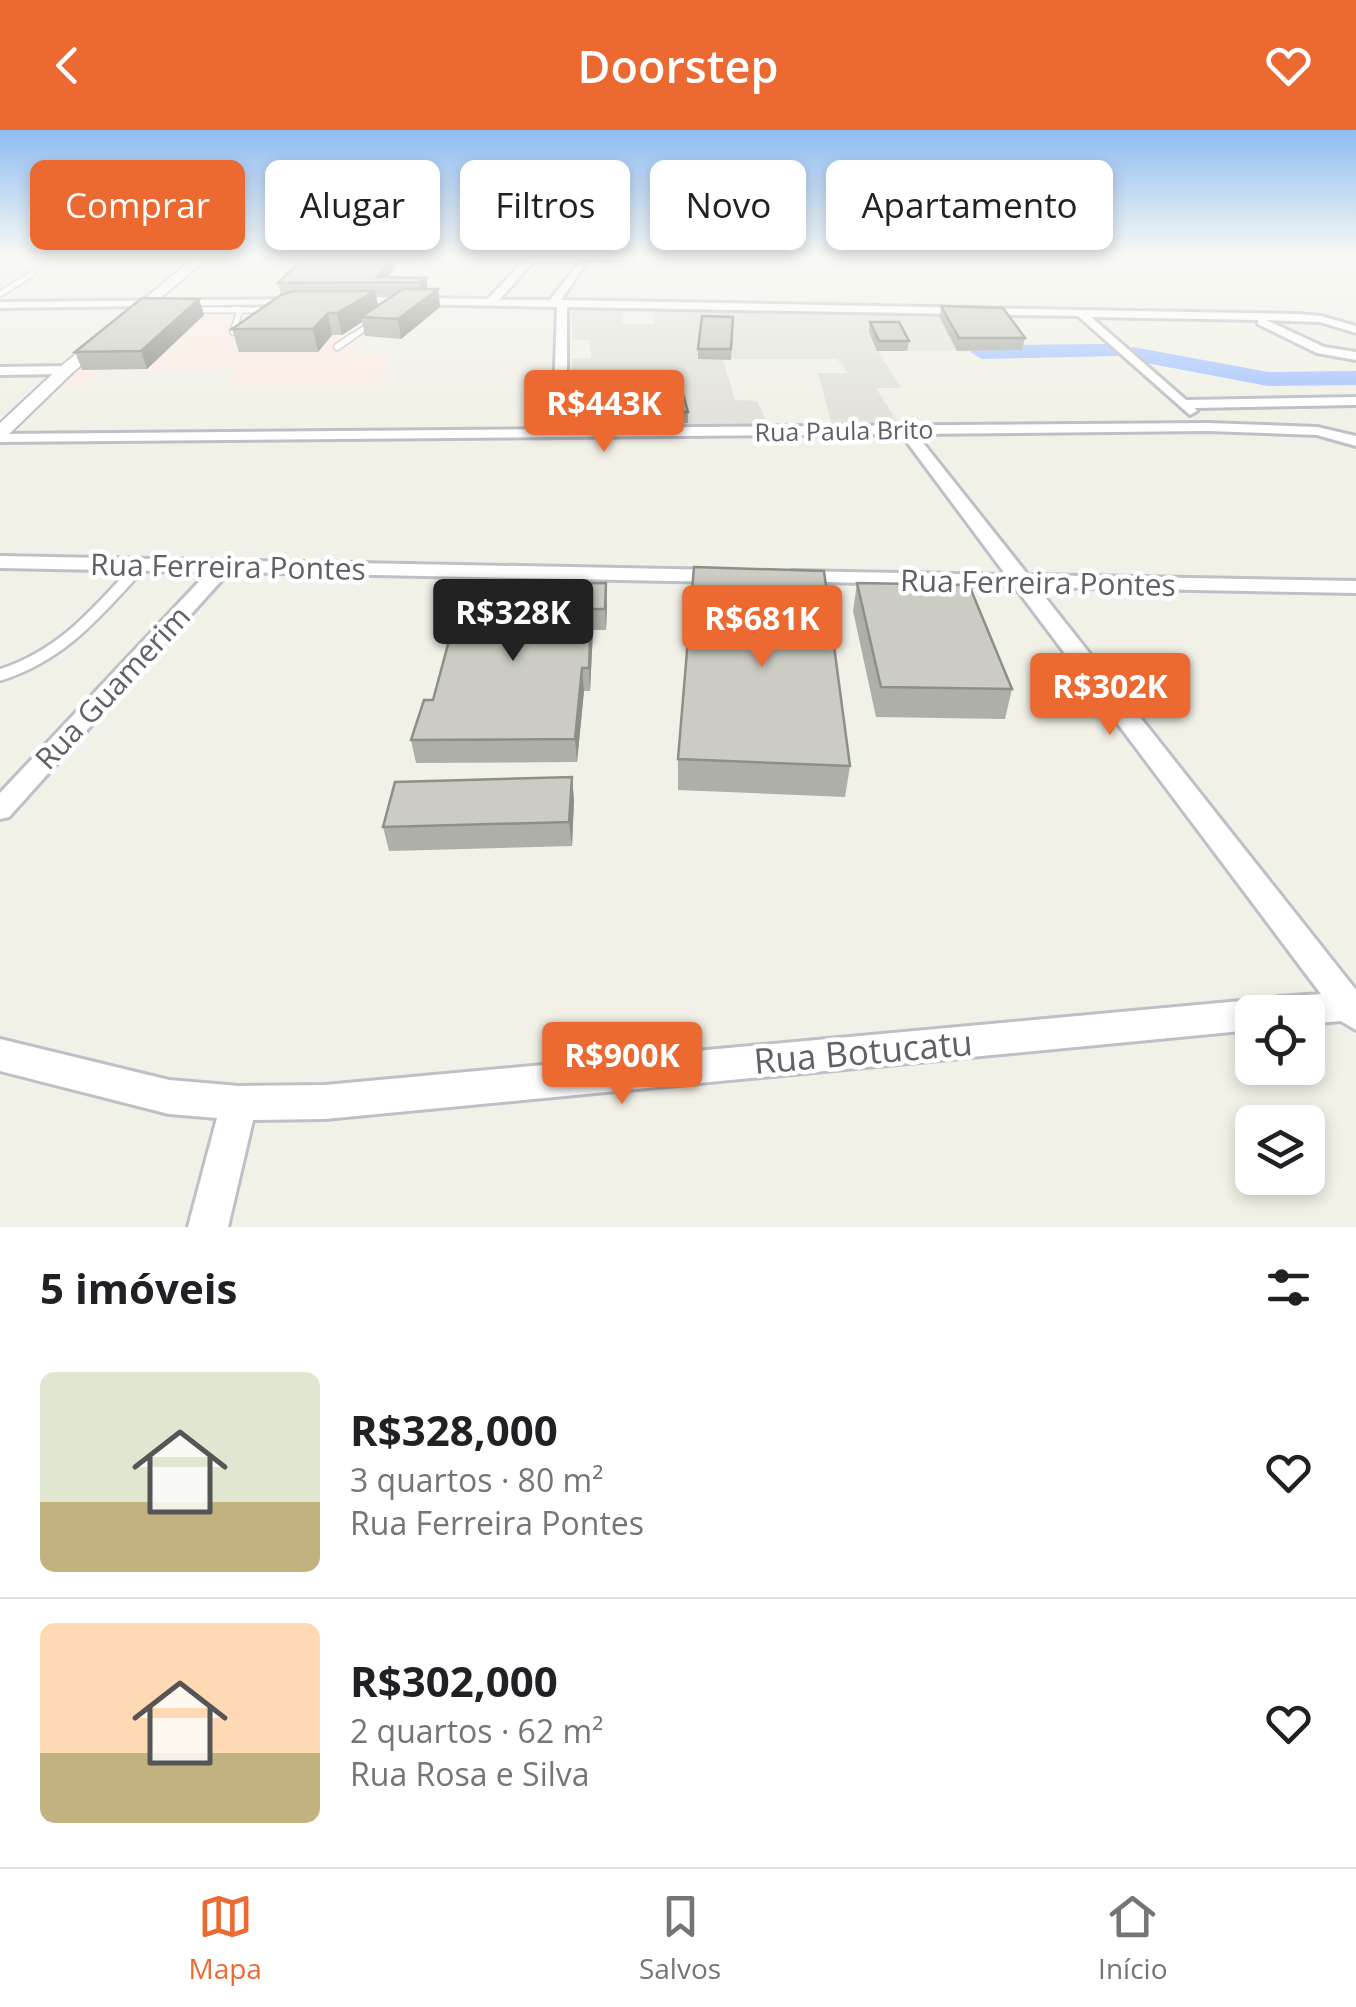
<!DOCTYPE html>
<html lang="pt">
<head>
<meta charset="utf-8">
<style>
  body { margin:0; font-family:"Open Sans",sans-serif; background:#f2f2f2; color:#202124; height:100vh; display:flex; flex-direction:column; font-size:38px; white-space:nowrap }
  * { box-sizing:border-box; margin:0 }
  p { font-size:32px; color:#757577 }
  .icon { flex:none; width:55px; height:55px; fill:none; stroke:currentColor; stroke-width:2; stroke-linecap:round; stroke-linejoin:round }
  .map { position:relative; height:1097px; overflow:hidden }
  .panel { display:flex; flex-direction:column; background:#fff; flex:1 }
  .panel>* { flex:none }
  .top-card { position:absolute; left:30px; top:30px; width:1298px; height:90px; display:flex; gap:20px }
  .fabs { position:absolute; left:1235px; top:865px; display:grid; gap:20px }
  .fabs a { display:grid; place-items:center; width:90px; height:90px; border-radius:15px; background:#fff; box-shadow:0 5px 15px #0003; font-size:50px }
  .price { position:absolute; translate:-50% -85px; padding:0 22px; border-radius:10px; background:#ec6a32; color:#fff; font-size:32px; line-height:65px; filter:drop-shadow(0 2px 5px #0008) }
  .price::after { content:''; position:absolute; left:50%; top:60px; width:30px; height:22px; margin-left:-15px; background:inherit; clip-path:polygon(0 0,100% 0,50% 100%) }
  .price.current { background:#222; color:#fff }
  ul { padding:0; list-style:none }
  li { display:flex; align-items:center; gap:30px; height:250px; padding:0 40px }
  li+li { border-top:2px solid #e0e0e0 }
  li span { display:grid; place-items:center; flex:none; width:280px; height:200px; border-radius:15px; color:#555 }
  li>.icon { margin-inline-start:auto }
  span .icon { width:120px; height:120px; fill:#fffc; stroke-width:1 }
  li b { font-size:42px }
  h2 { display:flex; justify-content:space-between; align-items:center; height:120px; padding:0 40px; font-size:42px }
  .chip { padding:0 35px; border-radius:15px; background:#fff; box-shadow:0 5px 15px #0003; font-size:35px; line-height:90px }
  .chip.current { background:#ec6a32; color:#fff }
  header { display:flex; justify-content:space-between; align-items:center; height:130px; padding:0 40px; background:#ec6a32; color:#fff; font-size:45px; font-weight:600 }
  .tab-bar { display:flex; justify-content:space-around; align-items:center; height:140px; border-top:2px solid #e0e0e0; background:#fff; font-size:28px; color:#757577 }
  .tab-bar a { display:grid; justify-items:center; gap:5px }
  .tab-bar .current { color:#ec6a32 }
  .map>svg:first-child { display:block }
  .industrial { fill:#e3e2dc }
  .medical { fill:#fcece5 }
  .lines { fill:none; stroke-linecap:round; stroke-linejoin:round }
  .river { fill:#a9c7ff; fill-rule:evenodd }
  .service-far3-casing { stroke:#bfbfc6; stroke-width:8 }
  .service-far2-casing { stroke:#bfbfc6; stroke-width:9 }
  .service-far1-casing { stroke:#bfbfc6; stroke-width:12 }
  .service-casing { stroke:#bfbfc6; stroke-width:16 }
  .minor-casing { stroke:#bfbfc6; stroke-width:6 }
  .tertiary-casing { stroke:#bfbfc6; stroke-width:4 }
  .service-far3 { stroke:#fff; stroke-width:5 }
  .service-far2 { stroke:#fff; stroke-width:6 }
  .service-far1 { stroke:#fff; stroke-width:9 }
  .service { stroke:#fff; stroke-width:11 }
  .minor { fill:#fff; fill-rule:evenodd }
  .tertiary { fill:#fff; fill-rule:evenodd }
  .wall { fill:#afafa9; fill-rule:evenodd }
  .shaded-wall { fill:#8f8f89 }
  .building { fill:#ccccc4; stroke:#8f8f89; stroke-width:2.5 }
  .labels { text-anchor:middle; dominant-baseline:central; stroke-width:9; stroke-linejoin:round; paint-order:stroke }
  .far-street-label { font-size:25px; fill:#5f6168; stroke:#fff }
  .street-label { font-size:30px; fill:#5f6168; stroke:#fff }
  .near-street-label { font-size:35px; fill:#5f6168; stroke:#fff }
</style>
</head>
<body>
<header><svg class="icon" aria-label="back" viewBox="0 0 24 24"><path d="M15 5l-7 7 7 7"/></svg>Doorstep<svg class="icon" aria-label="heart" viewBox="0 0 24 24"><path d="M12 20l-8-8c-3-5 5-10 8-4 3-6 11-1 8 4z"/></svg></header>
<div class="map">
<svg width="1356" height="1097" viewBox="0 0 1356 1097">
  <rect width="100%" height="100%" fill="#f1f1e8"/>
  <!-- industrial -->
  <path class="industrial" d="M 623,179 L 622,194 L 654,194 L 655,180 L 1001,186 L 1028,220 L 878,221 L 901,258 L 876,258 L 900,296 L 832,296 L 818,243 L 848,243 L 837,229 L 723,229 L 735,270 L 757,271 L 768,295 L 666,298 L 662,275 L 631,277 L 627,267 L 573,268 L 572,229 L 591,228 L 589,210 L 572,210 L 572,180 Z"/>
  <!-- medical -->
  <path class="medical" d="M 415,173 L 345,224 L 394,228 L 377,254 L 229,254 L 238,241 L 100,241 L 82,255 L 53,255 L 150,174 Z"/>
  <g class="lines">
    <!-- river -->
    <g class="river">
      <path d="M 1109,214 L 1121,221 L 1117,226 L 982,229 L 970,222 L 982,215 Z"/>
      <path d="M 1133,217 L 1268,242 L 1356,241 L 1356,255 L 1268,256 L 1125,229 L 1121,224 Z"/>
    </g>
    <defs>
      <g id="service-far3">
        <path d="M 0,164 L 32,144"/>
        <path d="M 234,179 L 240,180 L 233,202 L 248,206"/>
        <path d="M 189,180 L 271,180"/>
        <path d="M 349,209 L 374,192"/>
      </g>
      <path id="service-far2" d="M 337,217 L 353,206"/>
      <path id="service-far1" d="M 133,444 L 142,434"/>
      <path id="service" d="M 0,545 C 60,526 94,486 135,441"/>
      <g id="minor">
        <path d="M 528,126 L 713,126 L 533,132 L 499,170 L 550,170 L 578,134 L 583,137 L 561,170 L 1297,184 L 1321,186 L 1356,196 L 1356,203 L 1320,192 L 1266,190 L 1324,217 L 1356,222 L 1356,230 L 1317,223 L 1258,194 L 1258,190 L 1091,187 L 1186,270 L 1356,267 L 1356,275 L 1195,278 L 1197,281 L 1190,285 L 1078,186 L 567,177 L 567,298 L 1208,293 L 1317,297 L 1356,306 L 1356,316 L 1317,305 L 1208,301 L 916,304 L 1028,445 L 1356,451 L 1356,463 L 1037,457 L 1356,860 L 1356,900 L 1341,891 L 1308,894 L 1308,882 L 1252,882 L 1252,900 L 325,989 L 253,990 L 228,1097 L 188,1097 L 217,988 L 169,984 L 0,941 L 0,909 L 169,950 L 239,956 L 325,955 L 1252,870 L 1264,876 L 1278,867 L 1321,864 L 1015,457 L 786,451 L 783,447 L 786,443 L 793,441 L 1006,445 L 901,304 L 0,312 L 0,304 L 553,299 L 557,177 L 347,173 L 342,170 L 347,167 L 488,169 Z"/>
        <path d="M 304,169 L 300,174 L 0,178 L 0,172 Z"/>
        <path d="M 0,237 L 66,236 L 72,240 L 66,244 L 0,245 Z"/>
        <path d="M 0,426 L 721,440 L 731,446 L 721,452 L 229,442 L 9,687 L 0,689 L 0,663 L 208,442 L 0,438 Z"/>
      </g>
      <path id="tertiary" d="M 197,126 L 210,126 L 72,243 L 6,307 L 0,308 L 0,293 L 60,237 Z"/>
    </defs>
    <!-- service-far3 casing -->
    <use href="#service-far3" class="service-far3-casing"/>
    <!-- service-far2 casing -->
    <use href="#service-far2" class="service-far2-casing"/>
    <!-- service-far1 casing -->
    <use href="#service-far1" class="service-far1-casing"/>
    <!-- service casing -->
    <use href="#service" class="service-casing"/>
    <!-- minor casing -->
    <use href="#minor" class="minor-casing"/>
    <!-- tertiary casing -->
    <use href="#tertiary" class="tertiary-casing"/>
    <!-- service-far3 -->
    <use href="#service-far3" class="service-far3"/>
    <!-- service-far2 -->
    <use href="#service-far2" class="service-far2"/>
    <!-- service-far1 -->
    <use href="#service-far1" class="service-far1"/>
    <!-- service -->
    <use href="#service" class="service"/>
    <!-- minor -->
    <use href="#minor" class="minor"/>
    <!-- tertiary -->
    <use href="#tertiary" class="tertiary"/>
  </g>
  <!-- wall -->
  <g class="wall">
    <path d="M 371,126 L 370,128 L 392,128 L 394,139 L 388,147 L 426,148 L 427,159 L 438,159 L 440,177 L 401,209 L 365,206 L 362,192 L 342,205 L 332,205 L 318,222 L 239,222 L 232,199 L 281,165 L 278,153 ZM 376,165 L 393,165 L 378,176 Z"/>
    <path d="M 199,169 L 204,185 L 147,239 L 82,240 L 75,222 Z"/>
    <path d="M 941,176 L 1025,208 L 1022,220 L 957,221 L 940,188 Z"/>
    <path d="M 733,187 L 731,230 L 698,229 L 698,219 Z"/>
    <path d="M 870,192 L 909,211 L 907,221 L 877,221 L 869,202 Z"/>
    <path d="M 663,264 L 688,282 L 688,293 L 665,293 Z"/>
    <path d="M 857,453 L 1012,559 L 1005,589 L 876,587 L 853,481 Z"/>
    <path d="M 464,455 L 607,474 L 606,500 L 593,500 L 590,561 L 584,561 L 577,632 L 416,633 L 411,610 L 433,570 Z"/>
    <path d="M 678,629 L 850,636 L 845,667 L 678,660 Z"/>
    <path d="M 572,647 L 574,671 L 572,716 L 389,721 L 383,697 Z"/>
  </g>
  <!-- shaded-wall -->
  <g class="shaded-wall">
    <path d="M 392,128 L 394,139 L 384,153 L 377,147 Z"/>
    <path d="M 426,148 L 428,160 L 422,165 L 420,152 Z"/>
    <path d="M 438,159 L 440,177 L 401,209 L 398,189 Z"/>
    <path d="M 375,161 L 379,181 L 361,187 L 362,192 L 342,205 L 337,183 Z"/>
    <path d="M 199,169 L 204,185 L 147,239 L 141,221 Z"/>
    <path d="M 328,183 L 332,205 L 318,222 L 313,199 Z"/>
    <path d="M 606,453 L 607,474 L 606,500 L 605,479 Z"/>
    <path d="M 591,479 L 593,500 L 590,561 L 589,538 Z"/>
    <path d="M 582,538 L 584,561 L 577,632 L 575,609 Z"/>
    <path d="M 572,647 L 574,671 L 572,716 L 569,692 Z"/>
  </g>
  <!-- building -->
  <g class="building">
    <path d="M 306,126 L 392,128 L 377,147 L 426,148 L 420,152 L 278,153 Z"/>
    <path d="M 403,159 L 438,159 L 398,189 L 361,187 Z"/>
    <path d="M 294,161 L 375,161 L 337,183 L 328,183 L 313,199 L 232,199 L 281,165 Z"/>
    <path d="M 142,168 L 199,169 L 141,221 L 75,222 Z"/>
    <path d="M 941,176 L 1003,178 L 1025,208 L 959,208 Z"/>
    <path d="M 702,186 L 733,187 L 731,219 L 698,219 Z"/>
    <path d="M 870,192 L 899,192 L 909,211 L 879,211 Z"/>
    <path d="M 663,264 L 683,264 L 688,282 L 665,282 Z"/>
    <path d="M 694,437 L 824,441 L 850,636 L 678,629 Z"/>
    <path d="M 606,453 L 605,479 L 591,479 L 589,538 L 582,538 L 575,609 L 411,610 L 424,570 L 433,570 L 464,455 Z"/>
    <path d="M 857,453 L 969,455 L 1012,559 L 881,557 Z"/>
    <path d="M 572,647 L 569,692 L 383,697 L 395,652 Z"/>
  </g>
  <!-- sky -->
  <linearGradient id="sky" x2="0" y2="1"><stop stop-color="#8fbcf1"/><stop offset="0.45" stop-color="#f9f9f5"/><stop offset="1" stop-color="#f9f9f5" stop-opacity="0"/></linearGradient>
  <rect width="1356" height="280" fill="url(#sky)"/>
  <g class="labels">
    <!-- far-street labels -->
    <g class="far-street-label">
      <text transform="translate(844 300) rotate(-1)">Rua Paula Brito</text>
    </g>
    <!-- street labels -->
    <g class="street-label">
      <text transform="translate(228 436) rotate(1)">Rua Ferreira Pontes</text>
      <text transform="translate(1038 452) rotate(1)">Rua Ferreira Pontes</text>
      <text transform="translate(112 557) rotate(-47)">Rua Guamerim</text>
    </g>
    <!-- near-street labels -->
    <g class="near-street-label">
      <text transform="translate(863 921) rotate(-5)">Rua Botucatu</text>
    </g>
  </g>
</svg>
<div class="fabs">
<a><svg class="icon" aria-label="locate" viewBox="0 0 24 24"><circle cx="12" cy="12" r="6"/><path d="M12 2v4M12 18v4M2 12h4M18 12h4"/></svg></a>
<a><svg class="icon" aria-label="layers" viewBox="0 0 24 24"><path d="M12 4l9 5-9 5-9-5zM3 14l9 5 9-5"/></svg></a>
</div>
<b class="price" style="left:604px;top:325px">R$443K</b>
<b class="price current" style="left:513px;top:534px">R$328K</b>
<b class="price" style="left:762px;top:540px">R$681K</b>
<b class="price" style="left:1110px;top:608px">R$302K</b>
<b class="price" style="left:622px;top:977px">R$900K</b>
<div class="top-card">
<a class="chip current">Comprar</a>
<a class="chip">Alugar</a>
<a class="chip">Filtros</a>
<a class="chip">Novo</a>
<a class="chip">Apartamento</a>
</div>
</div>
<section class="panel">
<h2>5 imóveis<svg class="icon" aria-label="filters" viewBox="0 0 24 24"><path d="M4 7h16M4 17h16"/><circle cx="9" cy="7" r="2"/><circle cx="15" cy="17" r="2"/></svg></h2>
<ul>
<li><span style="background:linear-gradient(#dfe7d0 65%,#c2b280 0)"><svg class="icon" aria-label="home" viewBox="0 0 24 24"><path d="M3 11l9-7 9 7M6 9v11h12V9"/></svg></span><div><b>R$328,000</b><p>3 quartos · 80 m²</p><p>Rua Ferreira Pontes</p></div><svg class="icon" aria-label="heart" viewBox="0 0 24 24"><path d="M12 20l-8-8c-3-5 5-10 8-4 3-6 11-1 8 4z"/></svg></li>
<li><span style="background:linear-gradient(#ffd9b3 65%,#c2b280 0)"><svg class="icon" aria-label="home" viewBox="0 0 24 24"><path d="M3 11l9-7 9 7M6 9v11h12V9"/></svg></span><div><b>R$302,000</b><p>2 quartos · 62 m²</p><p>Rua Rosa e Silva</p></div><svg class="icon" aria-label="heart" viewBox="0 0 24 24"><path d="M12 20l-8-8c-3-5 5-10 8-4 3-6 11-1 8 4z"/></svg></li>
</ul>
</section>
<nav class="tab-bar">
<a class="current"><svg class="icon" aria-label="map" viewBox="0 0 24 24"><path d="M3 6l6-2 6 2 6-2v14l-6 2-6-2-6 2zM9 4v14M15 6v14"/></svg>Mapa</a>
<a><svg class="icon" aria-label="saved" viewBox="0 0 24 24"><path d="M7 4h10v16l-5-4-5 4z"/></svg>Salvos</a>
<a><svg class="icon" aria-label="home" viewBox="0 0 24 24"><path d="M3 11l9-7 9 7M6 9v11h12V9"/></svg>Início</a>
</nav>
</body>
</html>
